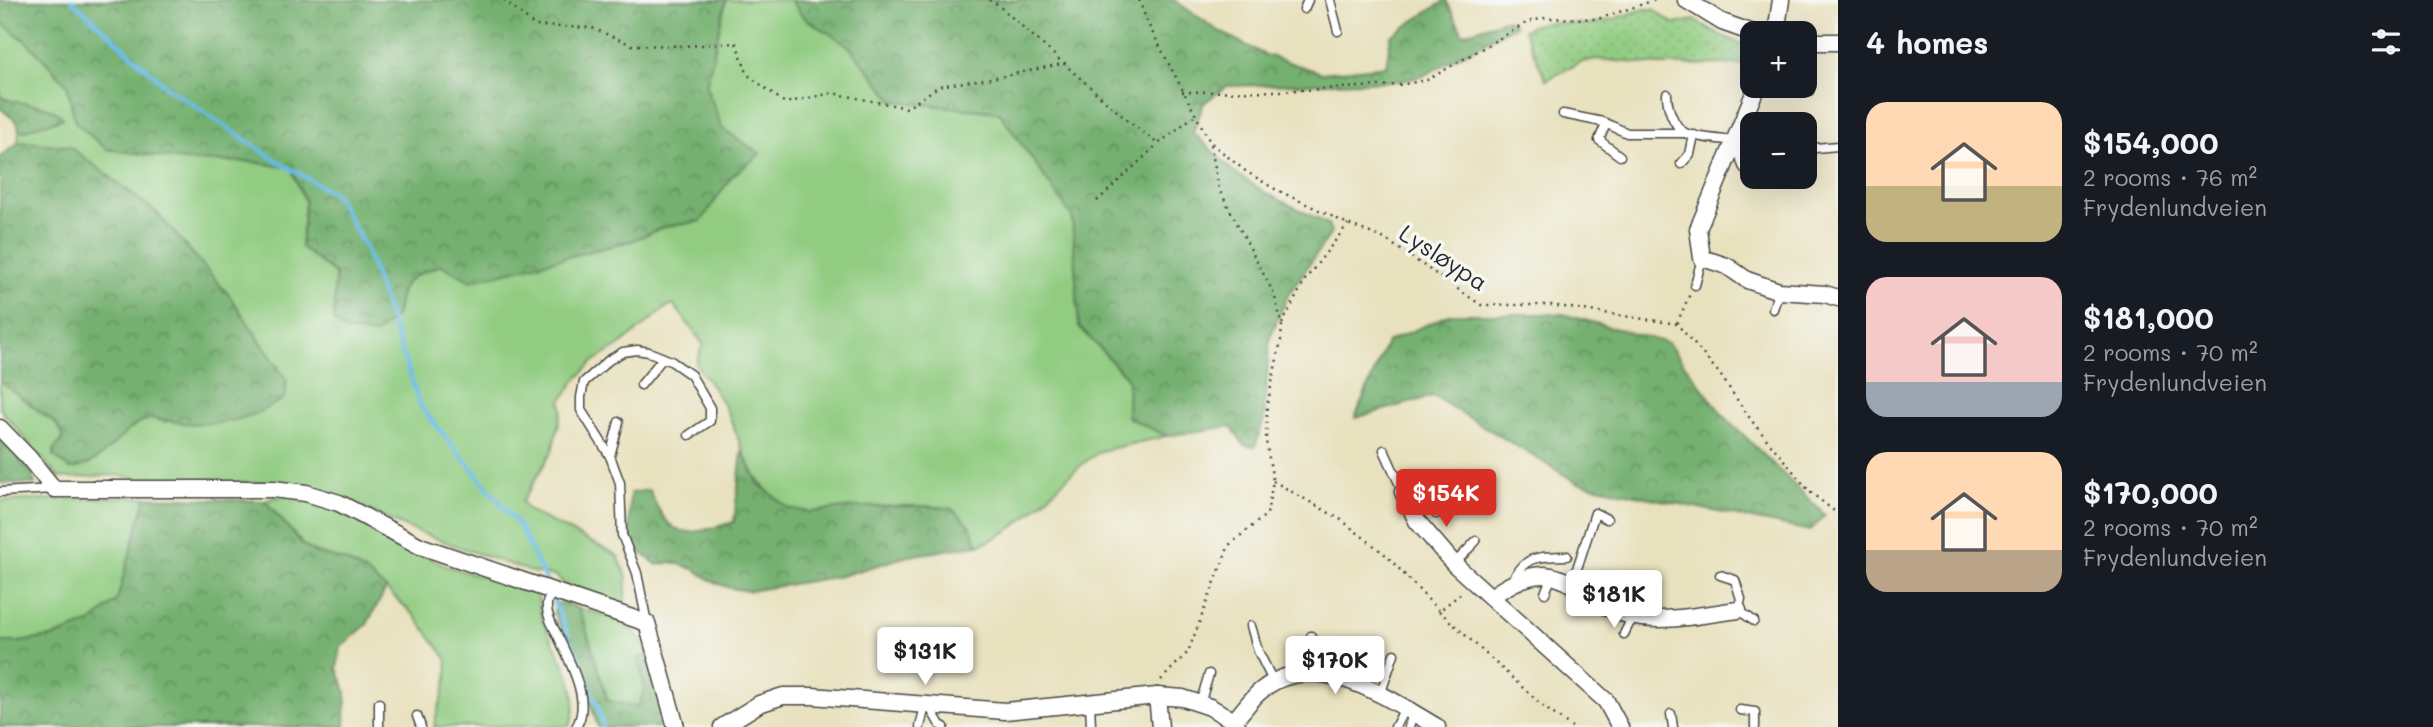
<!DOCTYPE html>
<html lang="en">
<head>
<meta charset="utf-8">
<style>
  body { margin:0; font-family:Mali,sans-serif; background:#242831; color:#f1f3f6; height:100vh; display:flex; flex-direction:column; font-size:26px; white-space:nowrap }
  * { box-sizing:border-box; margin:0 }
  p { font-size:23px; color:#9ea1a6 }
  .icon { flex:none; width:38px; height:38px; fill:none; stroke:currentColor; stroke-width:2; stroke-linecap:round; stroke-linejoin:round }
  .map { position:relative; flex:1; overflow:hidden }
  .sheet { display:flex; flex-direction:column; background:#171b24; width:595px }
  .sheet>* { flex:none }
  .buttons { position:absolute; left:1740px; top:21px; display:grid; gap:14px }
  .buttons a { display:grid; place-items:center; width:77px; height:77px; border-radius:14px; background:#171b24; box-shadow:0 7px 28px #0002; font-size:35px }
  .price { position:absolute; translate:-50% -60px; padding:0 16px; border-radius:7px; background:#fff; color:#222; font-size:23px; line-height:46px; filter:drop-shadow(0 2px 4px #0008) }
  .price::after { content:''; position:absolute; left:50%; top:42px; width:21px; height:16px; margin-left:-10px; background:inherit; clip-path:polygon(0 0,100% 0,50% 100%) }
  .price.current { background:#d93025; color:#fff }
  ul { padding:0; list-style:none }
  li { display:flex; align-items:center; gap:21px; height:175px; padding:0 28px }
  li span { display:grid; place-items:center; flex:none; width:196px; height:140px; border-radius:21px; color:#555 }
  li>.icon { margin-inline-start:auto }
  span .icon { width:84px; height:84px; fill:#fffc; stroke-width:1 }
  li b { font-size:30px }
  h2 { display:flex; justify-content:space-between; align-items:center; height:84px; padding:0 28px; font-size:30px }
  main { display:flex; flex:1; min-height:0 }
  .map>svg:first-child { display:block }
  .green { fill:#91cc81; stroke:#5e7c56; stroke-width:2 }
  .forest { fill:url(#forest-crowns); stroke:#506e4d; stroke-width:2 }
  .park { fill:url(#park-dots); stroke:#5e7c56; stroke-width:2 }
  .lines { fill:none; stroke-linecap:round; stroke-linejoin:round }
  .stream { stroke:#69bbe5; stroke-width:4.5 }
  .lane-casing { stroke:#474641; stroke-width:11 }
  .street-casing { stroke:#474641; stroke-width:19 }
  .path { stroke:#474641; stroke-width:2.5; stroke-dasharray:2 5; stroke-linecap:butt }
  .lane { stroke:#fff; stroke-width:8 }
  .street { stroke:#fff; stroke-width:16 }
  .labels { text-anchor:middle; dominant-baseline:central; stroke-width:7; stroke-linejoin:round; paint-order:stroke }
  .street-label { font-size:24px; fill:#2b2b2b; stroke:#f6f6f2 }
</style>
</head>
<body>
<main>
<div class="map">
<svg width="1838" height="727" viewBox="0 0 1838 727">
  <defs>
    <pattern id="forest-crowns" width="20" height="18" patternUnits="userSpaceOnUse" patternTransform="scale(1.75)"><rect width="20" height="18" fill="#74b06f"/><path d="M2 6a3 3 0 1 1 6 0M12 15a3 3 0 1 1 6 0" fill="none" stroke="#5f8f5b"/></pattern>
    <pattern id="park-dots" width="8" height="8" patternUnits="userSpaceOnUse" patternTransform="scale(1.75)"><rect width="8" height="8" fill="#91cc81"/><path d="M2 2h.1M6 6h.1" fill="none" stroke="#7daf70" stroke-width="1.8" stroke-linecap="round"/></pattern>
  </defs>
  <rect width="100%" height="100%" fill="#f6f6f2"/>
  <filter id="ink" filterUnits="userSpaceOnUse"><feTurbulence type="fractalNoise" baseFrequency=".0143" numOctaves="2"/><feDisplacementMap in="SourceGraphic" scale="14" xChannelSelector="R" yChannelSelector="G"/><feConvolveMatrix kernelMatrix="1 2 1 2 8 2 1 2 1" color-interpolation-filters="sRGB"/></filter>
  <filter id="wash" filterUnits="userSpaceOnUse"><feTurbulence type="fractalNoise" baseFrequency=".00686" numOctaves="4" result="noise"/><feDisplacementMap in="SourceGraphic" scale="28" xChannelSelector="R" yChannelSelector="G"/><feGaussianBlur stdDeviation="1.57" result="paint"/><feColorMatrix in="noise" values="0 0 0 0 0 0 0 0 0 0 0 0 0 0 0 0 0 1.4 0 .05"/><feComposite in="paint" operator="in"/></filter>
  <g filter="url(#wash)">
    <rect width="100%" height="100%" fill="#e8e1bd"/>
    <!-- green -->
    <g class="green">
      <path d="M 726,0 L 791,0 L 804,17 L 848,45 L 894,101 L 999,112 L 1072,216 L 1079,326 L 1128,379 L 1127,417 L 1167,436 L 1101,451 C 1058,477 1028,530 978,545 C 972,531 967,520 954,511 C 941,502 856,507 837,509 C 822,511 799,516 785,506 C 749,480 746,456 730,418 C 723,399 707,381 696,364 L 703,344 L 674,305 L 668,306 L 619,346 L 593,362 L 574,382 L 561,401 L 562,410 L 552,451 L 522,502 L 529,511 L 617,555 L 627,577 L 624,608 L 567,587 L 556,576 L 532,572 L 459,547 L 408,528 L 344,499 L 297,484 L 138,480 C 113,469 85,481 58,477 L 0,409 L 0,381 L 56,424 L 63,435 L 61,442 L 70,469 C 107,466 119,426 149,419 C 154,418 160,421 165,422 L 279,368 L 229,295 L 156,212 L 69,147 L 25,142 L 18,143 L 19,130 L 25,131 L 38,124 L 53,122 L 41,106 L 8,101 L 0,96 L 0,21 L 28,43 L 67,84 L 75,122 L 106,149 L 193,161 L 254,162 L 291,168 L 305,201 L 301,247 L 335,274 L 334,322 L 397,315 C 401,278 408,278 441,265 L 631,241 L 664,227 L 701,221 L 732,176 L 760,154 L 722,128 L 706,86 Z"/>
      <path d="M 290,496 L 340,512 L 445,566 L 536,592 C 540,601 539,610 542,619 C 555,652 587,690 569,726 L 434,727 C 437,704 454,678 445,656 L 414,615 L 386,589 L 366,572 L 345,561 L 316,553 L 303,545 L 265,501 L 276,497 Z"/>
      <path d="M 146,497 L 117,600 L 92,622 L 56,636 L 20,642 L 0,642 L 0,501 Z"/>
      <path d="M 577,608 C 611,618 633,618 648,654 L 638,658 L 645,689 L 638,707 L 608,701 L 583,619 Z"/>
    </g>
    <!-- forest -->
    <g class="forest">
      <path d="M 0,0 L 726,0 L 706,86 L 722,128 L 760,154 L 732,176 L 701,221 L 664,227 L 631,241 L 471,281 L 441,265 C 407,278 401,278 397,315 L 375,335 L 345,330 L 334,322 L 335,274 L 301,247 L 305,201 L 291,168 L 254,162 L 193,161 L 106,149 L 75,122 L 67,84 L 28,43 L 0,21 Z"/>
      <path d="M 791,0 L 1174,0 L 1217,30 L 1263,54 L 1322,73 L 1386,66 L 1391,36 L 1446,0 L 1463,34 L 1507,19 L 1515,25 L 1423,76 L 1401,81 L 1227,86 L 1204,103 L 1193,132 L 1234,172 L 1268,194 L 1328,224 L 1331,233 L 1288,295 L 1270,337 L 1264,419 L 1255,447 L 1244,445 L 1231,426 L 1167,436 L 1127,417 L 1128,379 L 1079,326 L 1072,216 L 999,112 L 894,101 L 848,45 L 803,17 Z"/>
      <path d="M 0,96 C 21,108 46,99 63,118 C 50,124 37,124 24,131 L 19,130 L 17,122 L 0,108 Z"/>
      <path d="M 25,142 L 69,146 L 156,212 L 229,295 L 287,381 L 285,398 C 250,420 224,426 183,423 C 173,422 160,418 151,419 C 124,421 107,466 70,469 L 54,456 L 54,449 L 61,442 L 63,435 L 56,424 L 0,381 L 0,157 L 18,143 Z"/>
      <path d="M 1451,314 L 1563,314 L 1668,343 L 1723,415 L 1825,515 L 1810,531 L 1578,483 L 1433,396 L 1355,418 L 1387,342 Z"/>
      <path d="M 0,437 L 32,474 L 35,484 L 0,483 Z"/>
      <path d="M 742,451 L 758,483 L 788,508 L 811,512 L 852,507 L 911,506 L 951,508 L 969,524 L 978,545 L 908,556 L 841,576 L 749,591 L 730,588 L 712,581 L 694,569 L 672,562 L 657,565 L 634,547 L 629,534 L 630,493 L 649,490 C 671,541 684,537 734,522 Z"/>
      <path d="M 146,497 L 265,501 L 303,545 L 316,553 L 345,561 L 366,572 L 386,589 L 367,624 L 341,647 L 337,668 L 346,692 L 345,727 L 0,727 L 0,642 L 20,642 L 56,636 L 92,622 L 117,600 Z"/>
      <path d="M 564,602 L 577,608 L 583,619 L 608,701 L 638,707 L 645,689 L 638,658 L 648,654 L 669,727 L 598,727 L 578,663 L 554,613 L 556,604 Z"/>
    </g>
    <!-- park -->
    <path class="park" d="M 1645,9 L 1653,9 L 1674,24 L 1694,20 L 1715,33 L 1752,48 L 1752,64 L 1657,65 L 1597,59 L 1581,62 L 1546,80 L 1524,30 C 1544,16 1567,26 1590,24 C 1608,22 1628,14 1645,9 Z"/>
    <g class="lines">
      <!-- stream -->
      <g class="stream">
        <path d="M 72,0 L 168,88 L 282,164 L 336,195 L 365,247 L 421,407 L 520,527 L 547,583"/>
        <path d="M 551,594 L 598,707 L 603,727"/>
      </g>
    </g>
  </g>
  <g filter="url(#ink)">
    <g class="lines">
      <defs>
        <g id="lane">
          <path d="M 1330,0 L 1338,31"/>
          <path d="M 1304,9 L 1308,0"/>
          <path d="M 1800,86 L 1809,91"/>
          <path d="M 1667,94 C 1667,106 1673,126 1685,133 C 1695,138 1722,139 1735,141 L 1743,166 L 1754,183"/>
          <path d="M 1563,114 L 1603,122 L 1627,133 L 1685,133"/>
          <path d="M 1606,124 L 1599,140 L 1620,156"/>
          <path d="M 1804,149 L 1838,146"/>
          <path d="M 1740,157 L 1752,156"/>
          <path d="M 1681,164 L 1690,154 L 1694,135"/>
          <path d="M 1695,285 L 1702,258"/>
          <path d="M 1773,309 L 1779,291"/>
          <path d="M 641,385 L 663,358"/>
          <path d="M 1384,450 L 1403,492"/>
          <path d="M 610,456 L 619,422"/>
          <path d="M 1417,482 L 1429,502"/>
          <path d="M 0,492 L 54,489"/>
          <path d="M 1412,509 L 1429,502 L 1436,514"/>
          <path d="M 1454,564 L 1476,541"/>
          <path d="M 1720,575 L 1735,580 L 1741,599 L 1738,610 L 1754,621"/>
          <path d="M 1512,581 C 1527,554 1537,557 1567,556"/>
          <path d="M 1572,584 L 1595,513 L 1607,519"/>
          <path d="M 556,591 C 552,595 547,598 547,604 C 546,614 552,625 557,634 C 568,659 593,701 576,727"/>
          <path d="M 1545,593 L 1552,576"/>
          <path d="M 647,623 L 637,573 L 622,535 L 620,483 L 610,456 L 581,410 L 581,397 L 584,382 L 609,360 L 623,352 L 637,350 L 649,352 L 671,361 L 691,375 L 710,408 L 710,421 L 689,435"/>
          <path d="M 1251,626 L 1258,651 L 1274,683"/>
          <path d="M 1624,634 L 1633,616"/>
          <path d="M 1311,636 L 1316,673"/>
          <path d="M 1380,695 L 1394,654"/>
          <path d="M 1090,702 L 1091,727"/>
          <path d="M 379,703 L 379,727"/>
          <path d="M 1200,704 L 1209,674"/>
          <path d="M 929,706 L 940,725 L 944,727"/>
          <path d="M 1740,710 L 1755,712 L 1755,727"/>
          <path d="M 1671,714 L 1673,727"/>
          <path d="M 417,716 L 421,727"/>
          <path d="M 920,727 L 925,706"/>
          <path d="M 1395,727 L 1405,708"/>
          <path d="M 1409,727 L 1413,713"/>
        </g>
        <g id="street">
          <path d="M 1686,0 L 1722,22 L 1753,33"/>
          <path d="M 1776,33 L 1781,0"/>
          <path d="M 1804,42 L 1838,42"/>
          <path d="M 1757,86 L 1698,229 L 1702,258 L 1727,266 L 1747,280 L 1779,291 L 1825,294 L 1838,298"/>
          <path d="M 0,428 L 29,458 L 54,489 L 273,489 L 306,493 L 339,503 L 420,546 L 647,623 L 676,727"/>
          <path d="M 1403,492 L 1417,521 L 1454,564 L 1606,701 L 1620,727"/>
          <path d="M 1491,597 C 1566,543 1571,604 1636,617 C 1665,623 1708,614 1738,610"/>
          <path d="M 1157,696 L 1160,727"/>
          <path d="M 1234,721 C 1243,711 1252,697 1263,689 C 1317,647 1389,699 1437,727"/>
          <path d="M 722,727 L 759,704 L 783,696 L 812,696 L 1005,711 L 1157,696 L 1183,698 L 1210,707 L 1234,721 L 1238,727"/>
        </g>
      </defs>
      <!-- lane casing -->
      <use href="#lane" class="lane-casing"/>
      <!-- street casing -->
      <use href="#street" class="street-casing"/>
      <!-- path -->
      <g class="path">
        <path d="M 504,0 L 535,26 L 592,28 L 632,45 L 684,46 L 736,43 L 748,75 L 785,103 L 832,93 L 907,108 L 939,86 L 1004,76 L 1066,63"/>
        <path d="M 989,0 L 997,4 L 1127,120 L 1158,144 L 1194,116"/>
        <path d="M 1139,0 L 1148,24 L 1210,142 L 1244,170 L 1273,188 L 1348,224 L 1385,239 L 1481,305 L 1551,305 L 1677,324 L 1719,373 L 1751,420 L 1810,492 L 1838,514"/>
        <path d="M 1182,92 L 1281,91 L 1399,85 L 1427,80 L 1528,22 L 1544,18 L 1598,19 L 1655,0"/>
        <path d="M 1097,201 L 1158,144"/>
        <path d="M 1677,323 L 1690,294"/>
        <path d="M 1282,324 L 1305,280 L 1348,224"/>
        <path d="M 1273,481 L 1340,519 L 1386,555 L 1439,611 L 1464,591"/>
        <path d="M 1439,611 L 1545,708 L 1572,727"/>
        <path d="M 1161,680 L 1188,652 L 1229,545 L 1267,514 L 1273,481 L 1266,441 L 1267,406 L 1281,340 L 1282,324 L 1274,294 L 1219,189 L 1210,142"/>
      </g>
      <!-- lane -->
      <use href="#lane" class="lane"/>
      <!-- street -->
      <use href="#street" class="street"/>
    </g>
  </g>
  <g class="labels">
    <!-- street labels -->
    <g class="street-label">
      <text transform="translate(1444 257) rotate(33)">Lysløypa</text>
    </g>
  </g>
</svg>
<div class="buttons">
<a>+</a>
<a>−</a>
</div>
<b class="price current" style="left:1446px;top:529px">$154K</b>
<b class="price" style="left:1614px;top:630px">$181K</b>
<b class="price" style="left:925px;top:687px">$131K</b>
<b class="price" style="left:1335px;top:696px">$170K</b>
</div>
<section class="sheet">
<h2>4 homes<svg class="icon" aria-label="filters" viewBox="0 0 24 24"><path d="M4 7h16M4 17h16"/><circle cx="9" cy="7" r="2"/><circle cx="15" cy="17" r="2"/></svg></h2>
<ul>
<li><span style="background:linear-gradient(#ffd9b3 60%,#c2b280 0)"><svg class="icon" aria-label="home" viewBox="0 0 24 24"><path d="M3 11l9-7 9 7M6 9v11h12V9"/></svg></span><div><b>$154,000</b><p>2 rooms · 76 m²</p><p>Frydenlundveien</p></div></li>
<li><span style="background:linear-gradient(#f6c9c9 75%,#9aa5b1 0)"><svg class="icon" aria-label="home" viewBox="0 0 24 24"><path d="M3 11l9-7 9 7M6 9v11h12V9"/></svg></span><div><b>$181,000</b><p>2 rooms · 70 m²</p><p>Frydenlundveien</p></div></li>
<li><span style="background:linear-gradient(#ffd9b3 70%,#b9a48a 0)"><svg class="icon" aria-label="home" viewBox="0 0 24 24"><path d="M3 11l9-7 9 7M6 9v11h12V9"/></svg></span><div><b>$170,000</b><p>2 rooms · 70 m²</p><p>Frydenlundveien</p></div></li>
</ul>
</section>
</main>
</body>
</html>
